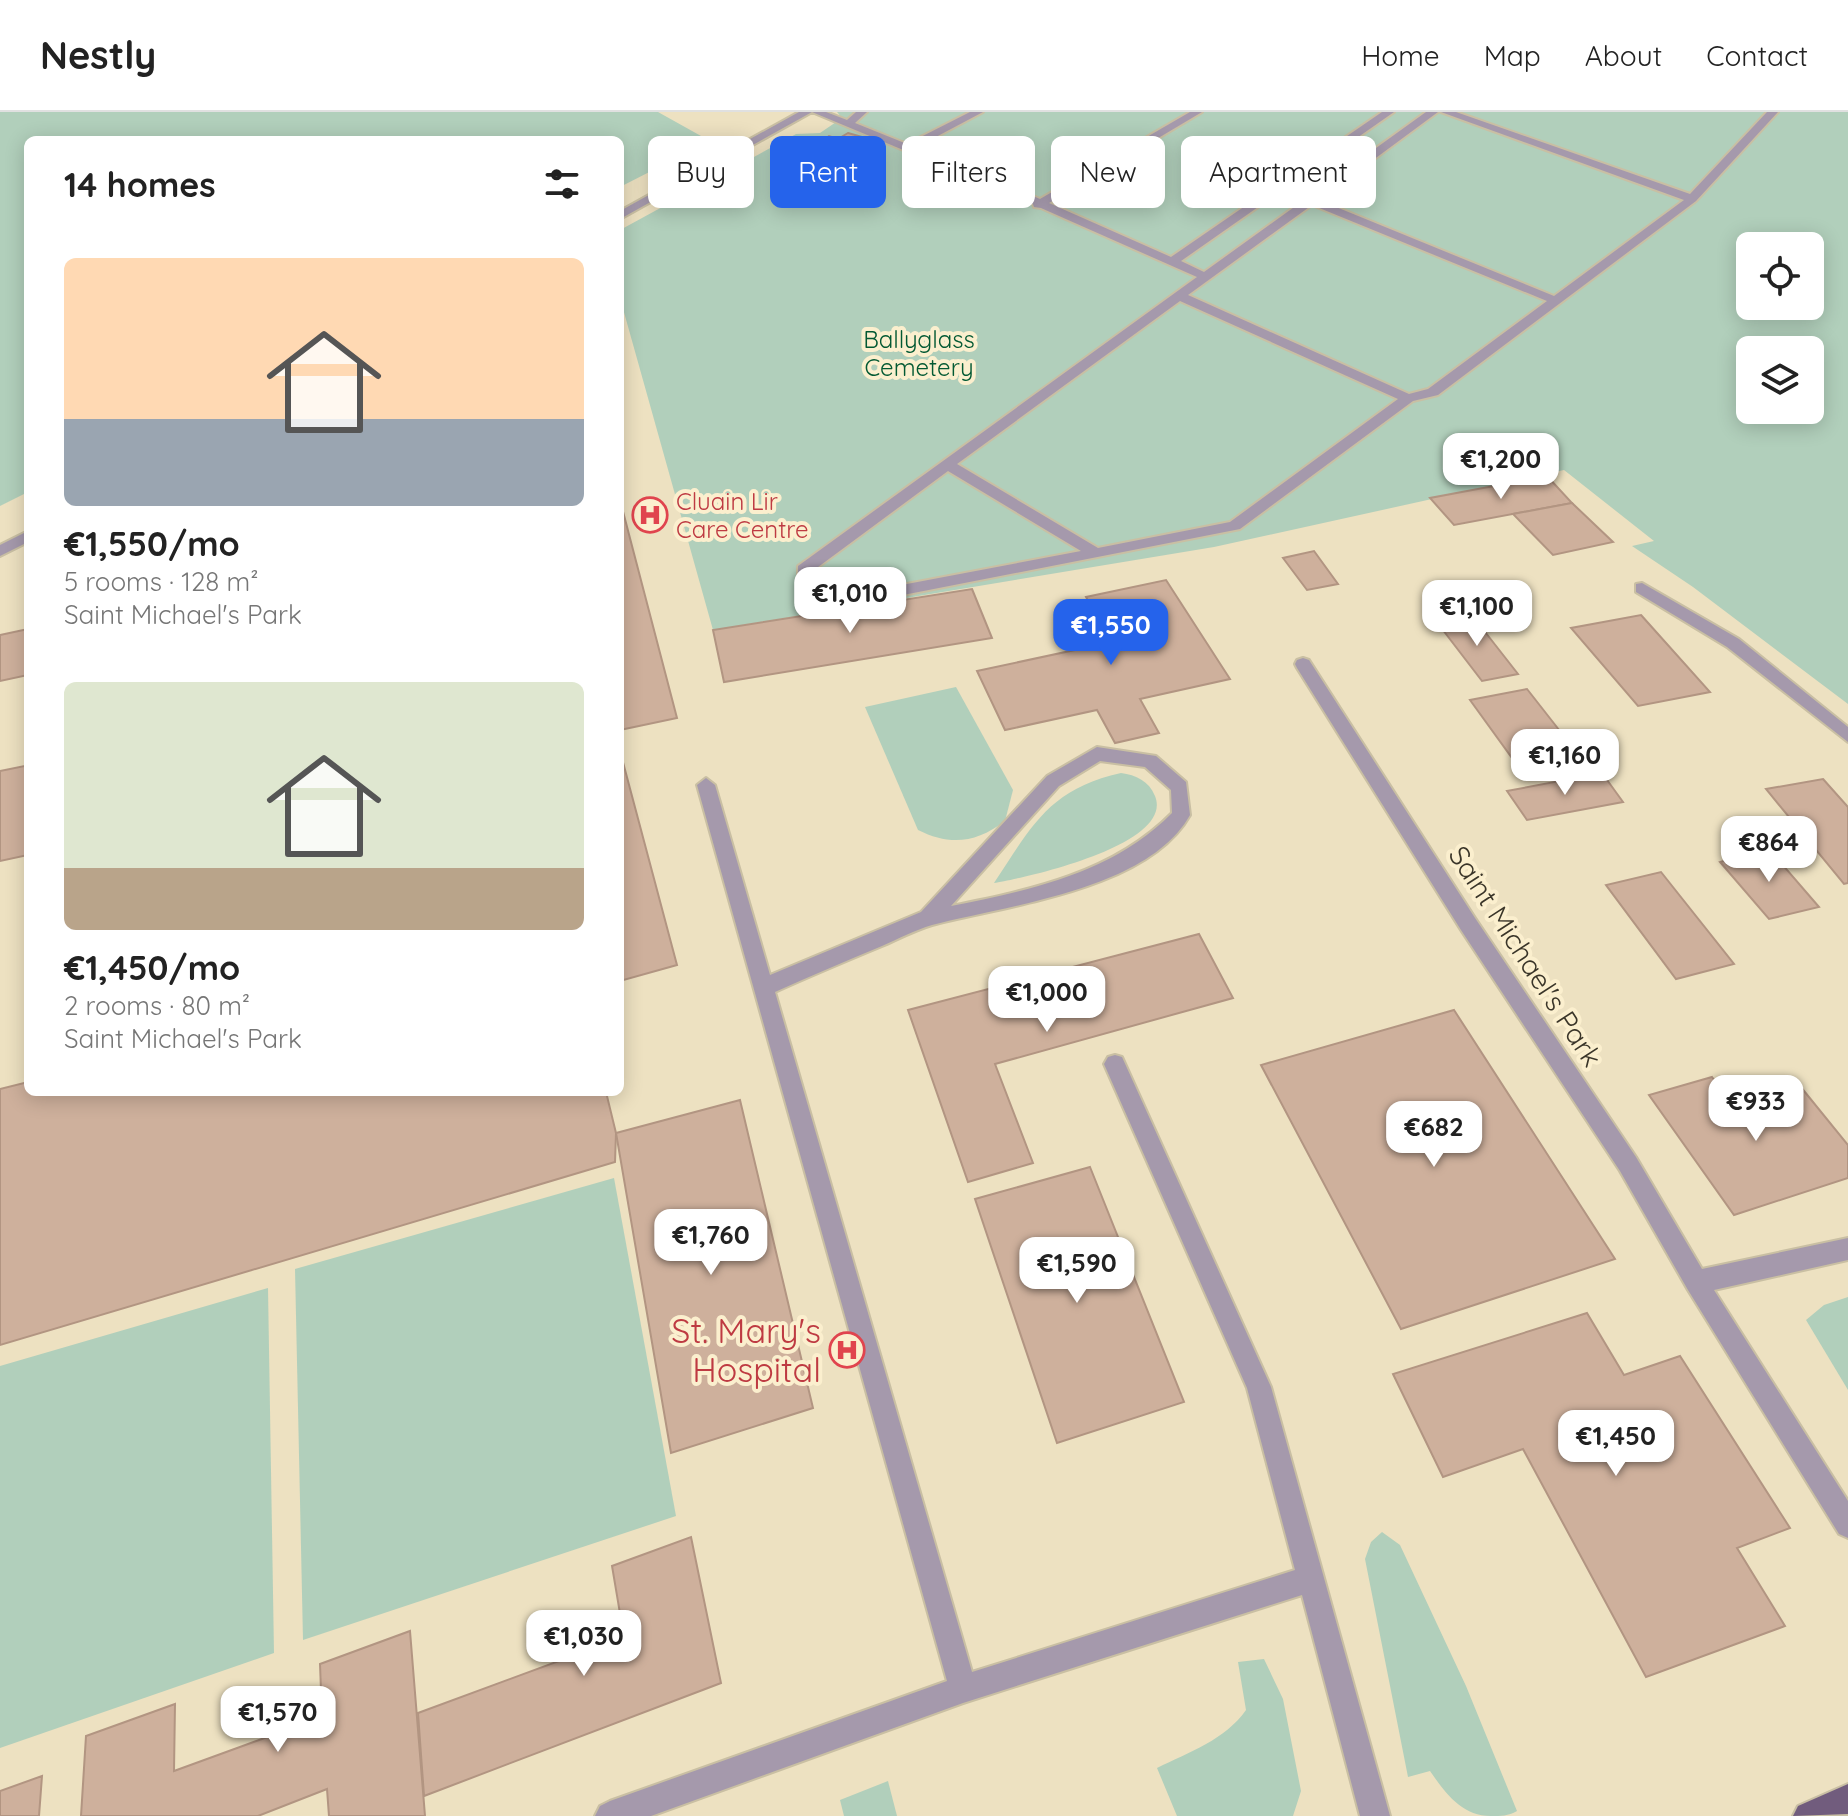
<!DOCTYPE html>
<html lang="en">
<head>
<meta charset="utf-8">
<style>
  body { margin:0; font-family:Quicksand,sans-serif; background:#f6f6f6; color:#222; height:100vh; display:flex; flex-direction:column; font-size:30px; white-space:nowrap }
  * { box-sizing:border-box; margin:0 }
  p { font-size:26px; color:#767676 }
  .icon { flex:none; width:44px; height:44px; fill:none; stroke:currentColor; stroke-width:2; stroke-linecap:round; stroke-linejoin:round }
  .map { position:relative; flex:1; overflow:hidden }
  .panel { position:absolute; left:24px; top:24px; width:600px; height:960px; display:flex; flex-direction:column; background:#fff; border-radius:12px; box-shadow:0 4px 20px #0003 }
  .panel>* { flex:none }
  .hud { position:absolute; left:648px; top:24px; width:760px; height:72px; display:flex; gap:16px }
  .fabs { position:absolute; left:1736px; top:120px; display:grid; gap:16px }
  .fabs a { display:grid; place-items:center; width:88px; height:88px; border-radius:12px; background:#fff; box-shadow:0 4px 20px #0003; font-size:40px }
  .price { position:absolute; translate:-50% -68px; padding:0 18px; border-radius:16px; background:#fff; color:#222; font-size:26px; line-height:52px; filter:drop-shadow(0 2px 4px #0008) }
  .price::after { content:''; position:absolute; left:50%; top:48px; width:24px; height:18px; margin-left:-12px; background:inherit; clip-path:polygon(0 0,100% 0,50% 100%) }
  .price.on { background:#2563eb; color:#fff }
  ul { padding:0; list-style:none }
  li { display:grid; align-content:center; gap:16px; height:424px; padding:0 40px }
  li span { display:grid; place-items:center; height:248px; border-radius:12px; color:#555 }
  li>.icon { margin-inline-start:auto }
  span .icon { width:144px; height:144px; fill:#fffc; stroke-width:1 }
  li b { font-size:34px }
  h2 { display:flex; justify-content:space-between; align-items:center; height:96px; padding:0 40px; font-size:34px }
  .chip { padding:0 28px; border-radius:12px; background:#fff; box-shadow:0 4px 20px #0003; font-size:28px; line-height:72px }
  .chip.on { background:#2563eb; color:#fff }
  header { display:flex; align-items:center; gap:48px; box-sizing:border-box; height:112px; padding:0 40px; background:#fff; border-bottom:2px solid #e0e0e0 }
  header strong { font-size:38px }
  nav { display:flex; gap:44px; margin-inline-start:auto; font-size:28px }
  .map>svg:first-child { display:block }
  .green { fill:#b1cfbb; fill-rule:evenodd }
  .building { fill:#ceb09c; stroke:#b29582; stroke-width:2 }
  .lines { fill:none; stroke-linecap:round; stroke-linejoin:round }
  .minor-casing { stroke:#c9bfa3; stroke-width:4 }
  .major-casing { stroke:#c9bfa3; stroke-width:4 }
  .minor { fill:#a599ac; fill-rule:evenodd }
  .major { fill:#715c7d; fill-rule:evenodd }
  .labels { text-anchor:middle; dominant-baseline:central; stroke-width:8; stroke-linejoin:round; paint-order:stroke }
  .far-park-label { font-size:24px; fill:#035933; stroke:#fbefce }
  .far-health-label { font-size:24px; fill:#be3a42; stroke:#fbefce; text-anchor:start }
  .street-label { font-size:28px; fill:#3a3529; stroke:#fbefce }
  .near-health-label { font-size:34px; fill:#be3a42; stroke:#fbefce; text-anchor:end }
</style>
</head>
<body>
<header>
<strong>Nestly</strong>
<nav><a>Home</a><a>Map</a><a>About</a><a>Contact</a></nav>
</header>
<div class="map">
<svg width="1848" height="1704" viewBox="0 0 1848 1704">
  <rect width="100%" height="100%" fill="#ede1c1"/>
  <!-- green -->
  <g class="green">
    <path d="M 0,0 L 658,0 L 710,29 L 620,75 L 620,28 L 28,28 L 28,380 L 0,394 Z"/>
    <path d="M 837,0 L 1848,0 L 1848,592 L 1693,475 L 1632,434 L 1654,429 L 1564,358 L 1214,435 L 713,518 L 620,186 L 620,118 L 796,22 L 820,21 L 842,6 ZM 1750,134 L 1810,134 L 1810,194 L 1750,194 ZM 1750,238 L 1810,238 L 1810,298 L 1750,298 Z"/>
    <path d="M 956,575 L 1013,678 L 1005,709 C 976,731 950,734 918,718 L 865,595 Z"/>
    <path d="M 1121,661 C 1136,663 1149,669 1155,684 C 1175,733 1024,766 994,771 C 1032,714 1049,677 1121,661 Z"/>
    <path d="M 614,1066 L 676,1404 L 303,1528 L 295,1157 Z"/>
    <path d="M 268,1176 L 274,1541 L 0,1636 L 0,1254 Z"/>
    <path d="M 1848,1185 L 1848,1278 L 1806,1208 L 1824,1193 Z"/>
    <path d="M 1382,1420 L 1400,1433 L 1466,1574 L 1517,1699 C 1508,1704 1501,1704 1491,1704 C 1462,1704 1446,1682 1430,1659 L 1408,1665 L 1365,1447 L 1371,1430 Z"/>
    <path d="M 1264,1547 L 1283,1587 L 1301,1679 L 1293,1704 L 1177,1704 L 1157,1656 C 1189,1640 1225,1628 1246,1598 L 1238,1550 Z"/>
    <path d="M 888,1669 L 897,1704 L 844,1704 L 840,1688 Z"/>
  </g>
  <!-- building -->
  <g class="building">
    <path d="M 848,21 L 880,30 L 851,49 L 818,39 L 826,34 L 818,32 L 829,24 L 838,27 Z"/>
    <path d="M 1547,364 L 1572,391 L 1454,413 L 1430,386 Z"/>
    <path d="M 620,388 L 677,606 L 620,618 Z"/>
    <path d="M 1572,391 L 1613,430 L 1553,443 L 1513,402 Z"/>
    <path d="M 1314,439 L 1338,472 L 1307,478 L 1283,446 Z"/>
    <path d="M 1166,468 L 1230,567 L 1140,587 L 1159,621 L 1115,631 L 1097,598 L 1005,618 L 977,559 L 1112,530 L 1086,485 Z"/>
    <path d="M 972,477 L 992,526 L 724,570 L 713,518 Z"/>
    <path d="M 1471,502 L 1518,562 L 1482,569 L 1436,509 Z"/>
    <path d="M 1641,503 L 1710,580 L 1638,594 L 1571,516 Z"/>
    <path d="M 28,517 L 28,563 L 0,569 L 0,523 Z"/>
    <path d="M 1527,577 L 1585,651 L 1525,664 L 1470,588 Z"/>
    <path d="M 28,636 L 28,743 L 0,749 L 0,659 L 25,654 Z"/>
    <path d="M 620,639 L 677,853 L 620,869 Z"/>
    <path d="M 1602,661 L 1623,690 L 1527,708 L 1507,679 Z"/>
    <path d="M 1823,667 L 1848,695 L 1848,771 L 1844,772 L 1766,677 Z"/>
    <path d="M 1769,737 L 1819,795 L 1769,807 L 1720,750 Z"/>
    <path d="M 1661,760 L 1734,852 L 1676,867 L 1606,773 Z"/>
    <path d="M 1199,822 L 1233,886 L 995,952 L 1033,1051 L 968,1070 L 908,898 Z"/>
    <path d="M 1454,898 L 1615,1147 L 1401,1217 L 1261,953 Z"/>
    <path d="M 1712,965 L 1733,993 L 1800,974 L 1848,1033 L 1848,1066 L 1734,1103 L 1649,983 Z"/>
    <path d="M 28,970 L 28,980 L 606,980 L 616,1021 L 615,1050 L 0,1233 L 0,977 Z"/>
    <path d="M 740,988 L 813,1296 L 671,1341 L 616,1021 Z"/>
    <path d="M 1090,1055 L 1184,1290 L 1057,1331 L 975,1087 Z"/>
    <path d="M 1587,1201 L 1624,1263 L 1680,1244 L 1790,1416 L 1737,1436 L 1785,1514 L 1646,1565 L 1523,1337 L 1443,1365 L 1393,1262 Z"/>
    <path d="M 691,1425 L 721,1571 L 424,1684 L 418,1601 L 624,1525 L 612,1454 Z"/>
    <path d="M 410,1519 L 425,1704 L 329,1704 L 327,1677 L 258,1704 L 81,1704 L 86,1624 L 175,1592 L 174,1659 L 322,1605 L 320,1552 Z"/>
    <path d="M 42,1664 L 39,1704 L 0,1704 L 0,1679 Z"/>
  </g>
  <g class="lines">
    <defs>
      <g id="minor">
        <path d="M 799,0 L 826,0 L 847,8 L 856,0 L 867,0 L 855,11 L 907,32 L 970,0 L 983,0 L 917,35 L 1040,87 L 1190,0 L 1202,0 L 1049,91 L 1171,145 L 1382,0 L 1394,0 L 1181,149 L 1204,160 L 1426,0 L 1438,0 L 1319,88 L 1554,184 L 1684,88 L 1441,0 L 1456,0 L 1690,82 L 1767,0 L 1778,0 L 1696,89 L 1438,283 L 1413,289 L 1240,417 L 852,493 L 798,462 L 798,454 L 1197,165 L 1041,96 L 1034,95 L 1033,92 L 812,0 L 620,107 L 620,99 ZM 1312,93 L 1547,189 L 1428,277 L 1409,282 L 1188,183 ZM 1180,189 L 1398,287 L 1230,410 L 1098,436 L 957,352 ZM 948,359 L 1081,439 L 854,482 L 814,458 Z"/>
        <path d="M 28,419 L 28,430 L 0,444 L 0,433 Z"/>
        <path d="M 1642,471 L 1739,527 L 1848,615 L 1848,630 L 1727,535 L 1636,480 L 1636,472 Z"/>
        <path d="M 1303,546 L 1309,548 L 1475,806 L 1636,1045 L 1702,1157 L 1848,1126 L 1848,1148 L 1714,1178 L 1848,1389 L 1848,1426 L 1839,1422 L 1688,1178 L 1620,1059 L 1461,818 L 1297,556 L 1295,552 L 1297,548 Z"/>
        <path d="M 1097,635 L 1156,644 L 1186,670 L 1190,703 C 1148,778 1008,793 932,813 C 915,818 898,827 882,834 C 846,849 810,864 775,880 L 972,1560 L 1295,1458 L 1247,1276 L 1104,952 L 1108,945 L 1115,943 L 1122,945 L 1271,1275 L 1390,1704 L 1360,1704 L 1302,1483 L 963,1591 L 651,1704 L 595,1704 L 600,1694 L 610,1689 L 947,1569 L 697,673 L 706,666 L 715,673 L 770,863 L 921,800 L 1047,664 ZM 1100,649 L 1145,655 L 1171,678 L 1172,701 C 1113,761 1031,778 951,794 L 1059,674 Z"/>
      </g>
      <path id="major" d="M 1848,1672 L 1848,1702 L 1793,1704 L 1798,1694 Z"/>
    </defs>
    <!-- minor casing -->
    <use href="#minor" class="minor-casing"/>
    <!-- major casing -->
    <use href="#major" class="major-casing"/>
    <!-- minor -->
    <use href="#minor" class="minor"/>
    <!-- major -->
    <use href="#major" class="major"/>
  </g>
  <!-- icons -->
  <defs>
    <symbol id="hospital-ring" viewBox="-11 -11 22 22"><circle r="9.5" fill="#fbefce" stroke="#e0444e" stroke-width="1.5"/><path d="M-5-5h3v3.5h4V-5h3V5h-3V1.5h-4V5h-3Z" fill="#e0444e"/></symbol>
  </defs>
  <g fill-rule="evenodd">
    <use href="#hospital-ring" x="630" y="383" width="40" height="40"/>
    <use href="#hospital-ring" x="827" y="1218" width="40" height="40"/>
  </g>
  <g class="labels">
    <!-- far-park labels -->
    <g class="far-park-label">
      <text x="919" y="227">Ballyglass<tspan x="919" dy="28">Cemetery</tspan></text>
    </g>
    <!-- far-health labels -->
    <g class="far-health-label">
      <text x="676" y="389">Cluain Lir<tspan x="676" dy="28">Care Centre</tspan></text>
    </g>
    <!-- street labels -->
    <g class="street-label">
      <text transform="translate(1526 844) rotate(57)">Saint Michael's Park</text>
    </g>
    <!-- near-health labels -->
    <g class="near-health-label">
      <text x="821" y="1218">St. Mary's<tspan x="821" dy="39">Hospital</tspan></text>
    </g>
  </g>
</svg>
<div class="fabs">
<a><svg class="icon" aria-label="locate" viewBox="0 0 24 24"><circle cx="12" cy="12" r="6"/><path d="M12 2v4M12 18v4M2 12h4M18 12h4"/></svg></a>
<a><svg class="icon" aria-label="layers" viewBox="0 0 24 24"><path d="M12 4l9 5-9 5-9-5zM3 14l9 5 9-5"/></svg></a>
</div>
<b class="price" style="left:1501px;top:389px">€1,200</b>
<b class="price" style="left:850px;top:523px">€1,010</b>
<b class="price" style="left:1477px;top:536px">€1,100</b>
<b class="price on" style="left:1111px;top:555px">€1,550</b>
<b class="price" style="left:1565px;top:685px">€1,160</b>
<b class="price" style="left:1769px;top:772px">€864</b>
<b class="price" style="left:1047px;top:922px">€1,000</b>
<b class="price" style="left:1756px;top:1031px">€933</b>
<b class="price" style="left:1434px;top:1057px">€682</b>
<b class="price" style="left:711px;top:1165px">€1,760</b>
<b class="price" style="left:1077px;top:1193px">€1,590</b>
<b class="price" style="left:1616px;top:1366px">€1,450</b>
<b class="price" style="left:584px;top:1566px">€1,030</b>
<b class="price" style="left:278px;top:1642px">€1,570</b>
<div class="hud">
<a class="chip">Buy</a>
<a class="chip on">Rent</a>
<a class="chip">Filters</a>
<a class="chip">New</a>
<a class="chip">Apartment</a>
</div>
<section class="panel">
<h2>14 homes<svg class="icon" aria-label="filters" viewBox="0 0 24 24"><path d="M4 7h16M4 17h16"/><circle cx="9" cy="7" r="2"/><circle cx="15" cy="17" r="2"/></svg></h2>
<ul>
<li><span style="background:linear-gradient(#ffd9b3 65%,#9aa5b1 0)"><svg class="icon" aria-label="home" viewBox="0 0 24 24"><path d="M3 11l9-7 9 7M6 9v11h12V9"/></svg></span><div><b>€1,550/mo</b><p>5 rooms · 128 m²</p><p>Saint Michael's Park</p></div></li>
<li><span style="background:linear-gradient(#dfe7d0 75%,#b9a48a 0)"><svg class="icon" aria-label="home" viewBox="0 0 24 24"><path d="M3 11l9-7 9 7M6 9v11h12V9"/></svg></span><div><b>€1,450/mo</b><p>2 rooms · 80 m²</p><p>Saint Michael's Park</p></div></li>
</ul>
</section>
</div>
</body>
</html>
